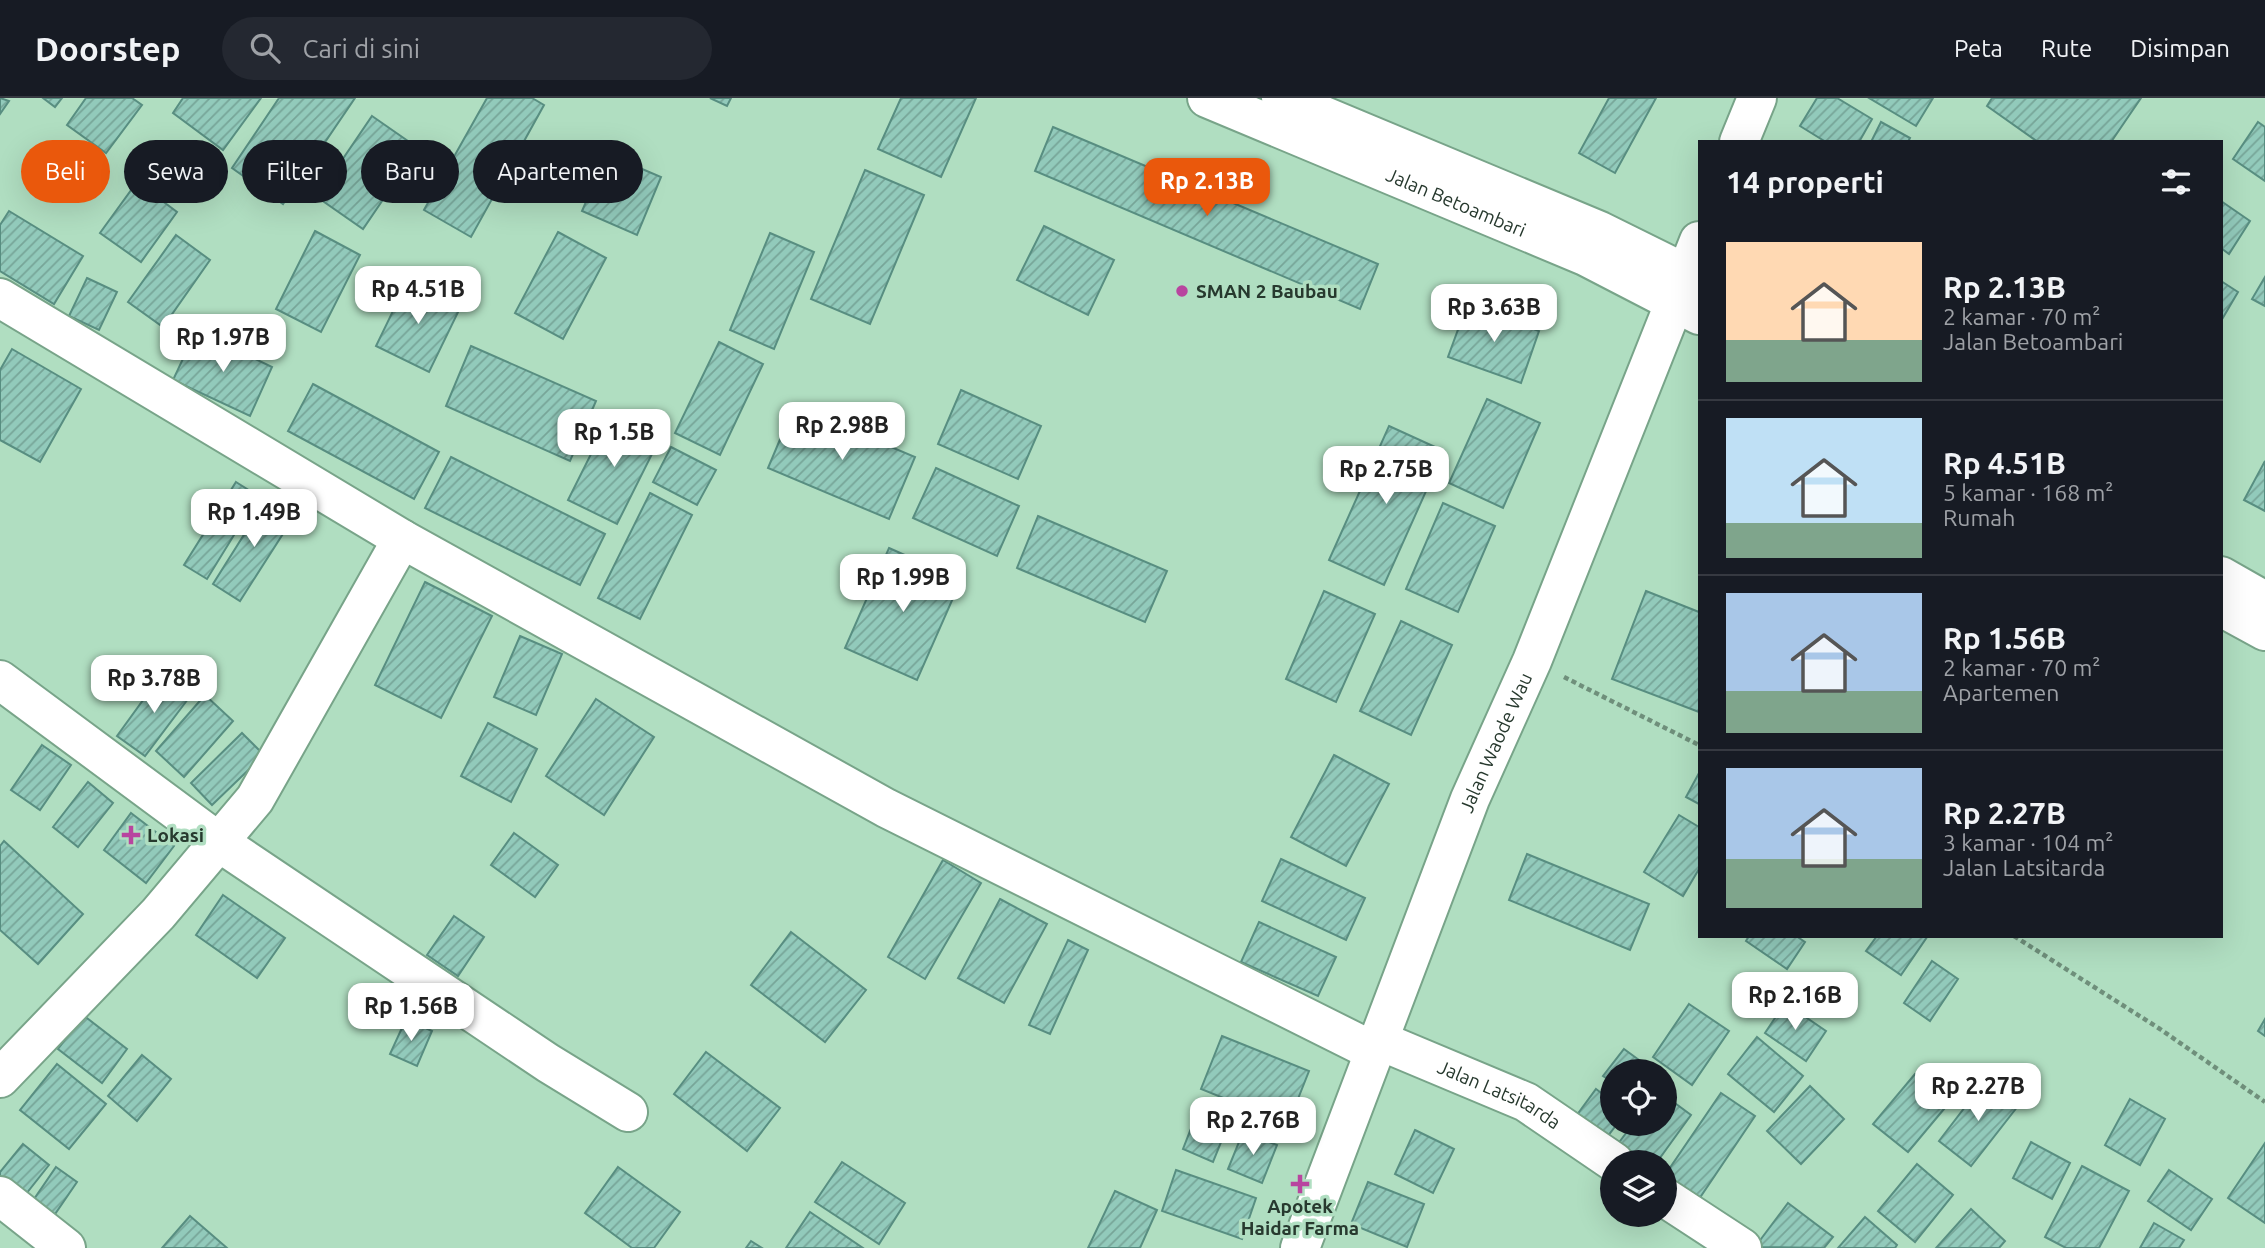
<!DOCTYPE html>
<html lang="id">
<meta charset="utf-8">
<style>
:root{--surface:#171b24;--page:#242831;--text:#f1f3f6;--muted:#9ea1a6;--line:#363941;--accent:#ea580c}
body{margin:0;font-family:Ubuntu,sans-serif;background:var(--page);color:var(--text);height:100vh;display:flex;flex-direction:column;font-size:26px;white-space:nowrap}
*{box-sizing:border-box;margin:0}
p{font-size:23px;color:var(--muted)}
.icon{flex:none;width:38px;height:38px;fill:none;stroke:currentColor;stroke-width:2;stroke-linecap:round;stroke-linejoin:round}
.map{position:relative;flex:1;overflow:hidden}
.details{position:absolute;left:1698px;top:42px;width:525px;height:798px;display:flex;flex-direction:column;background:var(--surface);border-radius:0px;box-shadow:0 7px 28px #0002}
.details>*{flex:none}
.top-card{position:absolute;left:21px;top:42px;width:665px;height:63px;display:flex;gap:14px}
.controls{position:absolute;left:1600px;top:961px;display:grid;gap:14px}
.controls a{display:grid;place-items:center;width:77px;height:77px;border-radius:50%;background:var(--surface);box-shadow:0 7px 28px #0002;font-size:35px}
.price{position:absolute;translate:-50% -60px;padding:0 16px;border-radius:14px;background:#fff;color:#222;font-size:23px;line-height:46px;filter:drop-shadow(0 2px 4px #0008)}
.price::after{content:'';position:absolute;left:50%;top:42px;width:21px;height:16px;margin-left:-10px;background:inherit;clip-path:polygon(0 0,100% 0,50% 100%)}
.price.current{background:var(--accent);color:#fff}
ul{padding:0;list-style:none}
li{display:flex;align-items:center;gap:21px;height:175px;padding:0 28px}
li+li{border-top:2px solid var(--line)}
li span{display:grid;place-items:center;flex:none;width:196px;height:140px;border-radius:0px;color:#555}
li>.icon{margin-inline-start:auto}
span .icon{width:84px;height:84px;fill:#fffc;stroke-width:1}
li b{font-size:30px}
h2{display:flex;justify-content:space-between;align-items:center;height:84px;padding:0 28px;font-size:30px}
.chip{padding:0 24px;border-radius:32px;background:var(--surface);box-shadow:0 7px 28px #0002;font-size:24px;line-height:63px}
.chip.current{background:var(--accent);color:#fff}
header{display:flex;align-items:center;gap:42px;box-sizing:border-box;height:98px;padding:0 35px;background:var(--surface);border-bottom:2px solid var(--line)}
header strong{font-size:33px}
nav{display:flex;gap:38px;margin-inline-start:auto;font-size:24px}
.search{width:490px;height:63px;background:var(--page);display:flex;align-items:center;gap:18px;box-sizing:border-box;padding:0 24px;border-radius:38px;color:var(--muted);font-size:26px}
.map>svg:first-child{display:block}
.building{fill:url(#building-hatch);stroke:#588e81;stroke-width:2}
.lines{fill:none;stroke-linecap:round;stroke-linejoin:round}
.minor-casing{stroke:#78a489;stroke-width:42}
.tertiary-casing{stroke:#78a489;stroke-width:42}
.primary-casing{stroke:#78a489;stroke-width:42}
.path{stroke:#6f8f7b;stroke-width:4.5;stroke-dasharray:5 3.5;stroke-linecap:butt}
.minor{stroke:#fff;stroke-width:38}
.tertiary{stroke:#fff;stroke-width:38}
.primary{stroke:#fff;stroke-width:38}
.poi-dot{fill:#b8459f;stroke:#b0dec1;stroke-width:2.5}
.labels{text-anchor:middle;stroke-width:7;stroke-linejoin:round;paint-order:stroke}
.street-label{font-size:19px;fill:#27392e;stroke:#b0dec1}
.poi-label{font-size:19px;font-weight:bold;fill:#27392e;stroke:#b0dec1;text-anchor:start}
</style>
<header>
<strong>Doorstep</strong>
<div class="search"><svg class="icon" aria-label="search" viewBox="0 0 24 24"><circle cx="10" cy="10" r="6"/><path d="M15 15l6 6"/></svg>Cari di sini</div>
<nav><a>Peta</a><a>Rute</a><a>Disimpan</a></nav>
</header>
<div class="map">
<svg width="2265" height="1150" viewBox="0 0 2265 1150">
<defs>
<pattern id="building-hatch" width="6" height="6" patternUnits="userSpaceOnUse" patternTransform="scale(1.75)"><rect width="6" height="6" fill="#92cabb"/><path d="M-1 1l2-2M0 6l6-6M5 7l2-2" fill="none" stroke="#77a598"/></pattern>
</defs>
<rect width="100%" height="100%" fill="#b0dec1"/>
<g class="building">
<path d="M0 0 9 3 0 16Z"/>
<path d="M43 0H62L55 9Z"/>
<path d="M86 0H132L142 7 106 55 67 27Z"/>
<path d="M183 0H261L223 52 173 15Z"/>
<path d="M279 0H355L283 106 232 70Z"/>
<path d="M487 0H532L544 7 471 139 424 112Z"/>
<path d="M710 0H731L727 8Z"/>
<path d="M901 0H976L941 79 878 51Z"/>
<path d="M1609 0H1656L1615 75 1579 55Z"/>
<path d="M1817 0H1837L1872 21 1859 44H1826L1800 28Z"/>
<path d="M1869 0H1933L1916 28Z"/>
<path d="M1992 0H2141L2111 44H2038L1987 8Z"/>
<path d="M372 18 418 50 363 131 317 99Z"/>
<path d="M1881 24 1910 40 1908 44H1871Z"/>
<path d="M2258 24 2265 29V83L2233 61Z"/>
<path d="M1053 29 1378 166 1360 211 1035 73Z"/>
<path d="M607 56 661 79 637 137 582 113Z"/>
<path d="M865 72 924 97 870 226 811 201Z"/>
<path d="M137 84 177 114 141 164 100 135Z"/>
<path d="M2221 103 2250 123 2229 156 2221 150Z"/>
<path d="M9 113 83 158 54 206 0 173V127Z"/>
<path d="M1044 128 1114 162 1088 217 1017 182Z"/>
<path d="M315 133 360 157 321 234 276 211Z"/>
<path d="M558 134 606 160 563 241 515 215Z"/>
<path d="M770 135 814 154 774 251 730 232Z"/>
<path d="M176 137 210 162 163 229 128 204Z"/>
<path d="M2265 179V208L2252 201Z"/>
<path d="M87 180 117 194 99 232 69 218Z"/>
<path d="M408 182 461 208 429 274 376 248Z"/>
<path d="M2221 183 2238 194 2221 223Z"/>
<path d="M1467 207 1539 233 1521 285 1448 259Z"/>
<path d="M196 233 272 269 250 318 173 282Z"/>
<path d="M719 244 763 266 720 357 675 335Z"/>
<path d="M471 248 596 303 570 363 446 308Z"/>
<path d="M12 251 81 291 40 364 0 342V272Z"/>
<path d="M313 286 439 354 414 401 288 333Z"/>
<path d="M961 292 1041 328 1018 381 938 346Z"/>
<path d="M1487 301 1540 325 1503 410 1449 385Z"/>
<path d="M794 308 915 359 889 421 768 370Z"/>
<path d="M611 316 660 340 617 426 568 402Z"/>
<path d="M1389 328 1444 353 1384 487 1329 462Z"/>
<path d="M671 349 716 372 697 407 653 384Z"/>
<path d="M451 359 605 436 580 487 425 410Z"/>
<path d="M2265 363V413L2244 402Z"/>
<path d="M936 370 1019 408 997 458 913 420Z"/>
<path d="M236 384 258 398 207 481 184 467Z"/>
<path d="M650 395 692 417 640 521 598 500Z"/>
<path d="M267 400 295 417 240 503 213 486Z"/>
<path d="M1443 405 1495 428 1458 514 1406 491Z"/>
<path d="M1038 418 1167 473 1145 524 1017 470Z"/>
<path d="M889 450 961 482 917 582 845 550Z"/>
<path d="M425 484 492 518 441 620 375 587Z"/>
<path d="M1324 493 1375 516 1336 604 1286 581Z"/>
<path d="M1646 493 1699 514V614L1612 581Z"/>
<path d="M1401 523 1452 547 1411 637 1360 613Z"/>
<path d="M520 538 562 556 536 617 494 599Z"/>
<path d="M162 576 191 597 145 658 117 638Z"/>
<path d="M205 597 233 623 184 679 156 653Z"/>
<path d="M596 601 654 639 604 717 546 678Z"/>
<path d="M488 625 537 651 511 704 461 678Z"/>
<path d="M242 635 264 657 212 707 191 685Z"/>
<path d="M42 647 71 667 40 712 11 692Z"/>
<path d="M1334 657 1389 686 1346 768 1291 739Z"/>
<path d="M1699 675V706L1686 699Z"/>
<path d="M88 684 113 705 78 749 53 729Z"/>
<path d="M131 715 174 748 146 785 104 752Z"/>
<path d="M1679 717 1699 729V771L1683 798 1644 774Z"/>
<path d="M514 735 558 767 535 799 491 767Z"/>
<path d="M4 743 83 816 38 866 0 832V748Z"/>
<path d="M1527 756 1649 806 1630 852 1509 802Z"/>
<path d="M1281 761 1365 800 1346 842 1262 803Z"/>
<path d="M943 762 981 785 925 881 888 859Z"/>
<path d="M223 797 285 840 257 880 196 837Z"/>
<path d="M1000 801 1047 826 1004 905 958 880Z"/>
<path d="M454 818 484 839 458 878 427 857Z"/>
<path d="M1259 824 1336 859 1318 898 1241 864Z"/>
<path d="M791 834 866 892 825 944 751 887Z"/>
<path d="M1749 838H1796L1805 844 1787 871 1746 843Z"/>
<path d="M1877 838H1926L1927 839 1901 877 1866 853Z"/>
<path d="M1068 842 1088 852 1050 936 1029 927Z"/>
<path d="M1932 863 1958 881 1930 923 1904 905Z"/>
<path d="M1785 905 1826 933 1806 963 1765 935Z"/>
<path d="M1689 906 1729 933 1692 987 1653 959Z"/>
<path d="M83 917 127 951 102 985 58 951Z"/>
<path d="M406 921 432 933 417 968 390 956Z"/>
<path d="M2265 921V938L2258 933Z"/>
<path d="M1222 938 1309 973 1288 1026 1201 991Z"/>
<path d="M1757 939 1803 978 1774 1014 1728 976Z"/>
<path d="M1624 951 1654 973H1612V984L1603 978Z"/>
<path d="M706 954 780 1010 747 1053 674 996Z"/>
<path d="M142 957 171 981 137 1023 108 998Z"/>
<path d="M57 966 106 1006 69 1051 20 1012Z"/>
<path d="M1915 976 1949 1005 1908 1054 1873 1026Z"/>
<path d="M1985 983 2018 1008 1971 1068 1939 1043Z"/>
<path d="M1810 988 1844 1021 1801 1066 1767 1033Z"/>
<path d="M1596 991 1612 1003V1026H1617L1601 1047 1571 1025Z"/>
<path d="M1721 995 1755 1018 1699 1101 1665 1077Z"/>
<path d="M1664 997 1691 1017 1657 1064H1623L1611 1055 1633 1026H1664Z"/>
<path d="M2130 1001 2165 1021 2140 1067 2105 1047Z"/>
<path d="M1197 1015 1228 1027 1213 1064 1183 1051Z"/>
<path d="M1415 1032 1454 1051 1433 1095 1395 1076Z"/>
<path d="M1243 1034 1277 1047 1262 1085 1228 1071Z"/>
<path d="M2031 1044 2070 1065 2052 1101 2013 1080Z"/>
<path d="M2265 1045V1125L2228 1100Z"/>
<path d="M23 1046 49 1067 18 1106 0 1091V1074Z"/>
<path d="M842 1064 905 1105 879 1146 815 1104Z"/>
<path d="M1917 1066 1953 1097 1915 1144 1878 1113Z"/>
<path d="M2082 1068 2129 1093 2099 1150H2066L2045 1139Z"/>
<path d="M56 1069 77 1084 53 1119 32 1104Z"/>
<path d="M618 1069 680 1114 654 1150H632L585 1115Z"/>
<path d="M1176 1072 1256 1100 1242 1141 1162 1113Z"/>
<path d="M2169 1072 2212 1101 2191 1132 2148 1103Z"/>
<path d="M1368 1084 1424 1106 1407 1149 1351 1126Z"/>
<path d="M1115 1093 1157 1112 1140 1150H1088Z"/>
<path d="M1788 1105 1833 1139 1824 1150 1755 1149Z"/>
<path d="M1971 1111 2005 1143 1999 1150H1936Z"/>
<path d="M810 1114 863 1150H786Z"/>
<path d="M190 1118 227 1150H162Z"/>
<path d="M1865 1119 1897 1147 1895 1150H1838Z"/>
<path d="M2154 1125 2184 1142 2179 1150H2140Z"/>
<path d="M751 1143 762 1150H746Z"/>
</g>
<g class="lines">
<defs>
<g id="minor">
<path d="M0 200 402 441 886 710 1373 953"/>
<path d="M0 582 220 745 548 965 628 1014"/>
<path id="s1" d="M1378 942 1526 1004 1614 1064"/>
<path d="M0 980 158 816 255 701 402 441"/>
<path d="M0 1098 66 1150"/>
<path d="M1664 1099 1742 1150"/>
</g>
<g id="tertiary">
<path d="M1739 44 1757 0"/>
<path id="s2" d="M1300 1150 1470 701 1532 563 1699 143"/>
</g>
<g id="primary">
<path id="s3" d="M1207 0 1585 158 1699 217"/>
<path d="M1281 0 1600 133 1699 182"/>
<path d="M2221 478 2265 503"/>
<path d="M2221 509 2265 533"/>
</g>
</defs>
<use href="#minor" class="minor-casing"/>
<use href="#tertiary" class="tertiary-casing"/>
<use href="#primary" class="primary-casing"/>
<g class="path">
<path d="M1564 579 1699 647"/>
<path d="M2014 838 2160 931 2265 1004"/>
</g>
<use href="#minor" class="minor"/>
<use href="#tertiary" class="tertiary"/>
<use href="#primary" class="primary"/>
</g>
<g class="poi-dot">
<circle cx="1182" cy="193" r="7"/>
<path d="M127.5 726.5h7v7h7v7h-7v7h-7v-7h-7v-7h7z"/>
<path d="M1296.5 1075.5h7v7h7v7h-7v7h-7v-7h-7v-7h7z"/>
</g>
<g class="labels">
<g class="street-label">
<text dy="7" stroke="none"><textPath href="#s3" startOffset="270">Jalan Betoambari</textPath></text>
<text dy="7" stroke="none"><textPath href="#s2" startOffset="542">Jalan Waode Wau</textPath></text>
<text dy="7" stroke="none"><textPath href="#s1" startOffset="133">Jalan Latsitarda</textPath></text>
</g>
<g class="poi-label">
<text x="1196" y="200">SMAN 2 Baubau</text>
<text x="147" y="744">Lokasi</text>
<text x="1300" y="1115" text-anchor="middle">Apotek<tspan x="1300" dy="22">Haidar Farma</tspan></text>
</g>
</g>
</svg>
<div class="controls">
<a><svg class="icon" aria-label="locate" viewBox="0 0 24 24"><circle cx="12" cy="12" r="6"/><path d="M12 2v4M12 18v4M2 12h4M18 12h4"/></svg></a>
<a><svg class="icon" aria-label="layers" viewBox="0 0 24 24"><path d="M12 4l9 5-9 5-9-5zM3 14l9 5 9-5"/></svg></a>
</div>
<b class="price current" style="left:1207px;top:120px">Rp 2.13B</b>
<b class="price" style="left:418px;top:228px">Rp 4.51B</b>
<b class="price" style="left:1494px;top:246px">Rp 3.63B</b>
<b class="price" style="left:223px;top:276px">Rp 1.97B</b>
<b class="price" style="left:842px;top:364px">Rp 2.98B</b>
<b class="price" style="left:614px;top:371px">Rp 1.5B</b>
<b class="price" style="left:1386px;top:408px">Rp 2.75B</b>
<b class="price" style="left:254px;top:451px">Rp 1.49B</b>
<b class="price" style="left:903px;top:516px">Rp 1.99B</b>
<b class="price" style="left:154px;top:617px">Rp 3.78B</b>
<b class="price" style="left:1795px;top:934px">Rp 2.16B</b>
<b class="price" style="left:411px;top:945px">Rp 1.56B</b>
<b class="price" style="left:1978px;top:1025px">Rp 2.27B</b>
<b class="price" style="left:1253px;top:1059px">Rp 2.76B</b>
<div class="top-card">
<a class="chip current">Beli</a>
<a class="chip">Sewa</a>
<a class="chip">Filter</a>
<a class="chip">Baru</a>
<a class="chip">Apartemen</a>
</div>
<section class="details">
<h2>14 properti<svg class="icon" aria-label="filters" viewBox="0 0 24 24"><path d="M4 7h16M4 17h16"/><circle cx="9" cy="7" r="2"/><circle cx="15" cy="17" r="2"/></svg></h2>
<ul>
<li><span style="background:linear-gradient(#ffd9b3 70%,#7fa58c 0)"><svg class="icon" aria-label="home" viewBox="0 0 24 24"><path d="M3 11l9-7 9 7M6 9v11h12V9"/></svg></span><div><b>Rp 2.13B</b><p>2 kamar · 70 m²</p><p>Jalan Betoambari</p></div></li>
<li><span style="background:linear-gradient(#bfe0f5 75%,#7fa58c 0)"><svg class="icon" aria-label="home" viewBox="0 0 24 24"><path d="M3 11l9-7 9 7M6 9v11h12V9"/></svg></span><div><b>Rp 4.51B</b><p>5 kamar · 168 m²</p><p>Rumah</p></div></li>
<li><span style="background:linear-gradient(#a9c7e8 70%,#7fa58c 0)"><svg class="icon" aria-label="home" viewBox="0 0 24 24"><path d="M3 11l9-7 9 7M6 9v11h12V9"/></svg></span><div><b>Rp 1.56B</b><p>2 kamar · 70 m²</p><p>Apartemen</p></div></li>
<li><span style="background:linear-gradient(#a9c7e8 65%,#7fa58c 0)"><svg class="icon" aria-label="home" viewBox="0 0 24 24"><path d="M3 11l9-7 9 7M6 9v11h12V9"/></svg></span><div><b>Rp 2.27B</b><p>3 kamar · 104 m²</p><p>Jalan Latsitarda</p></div></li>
</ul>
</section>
</div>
